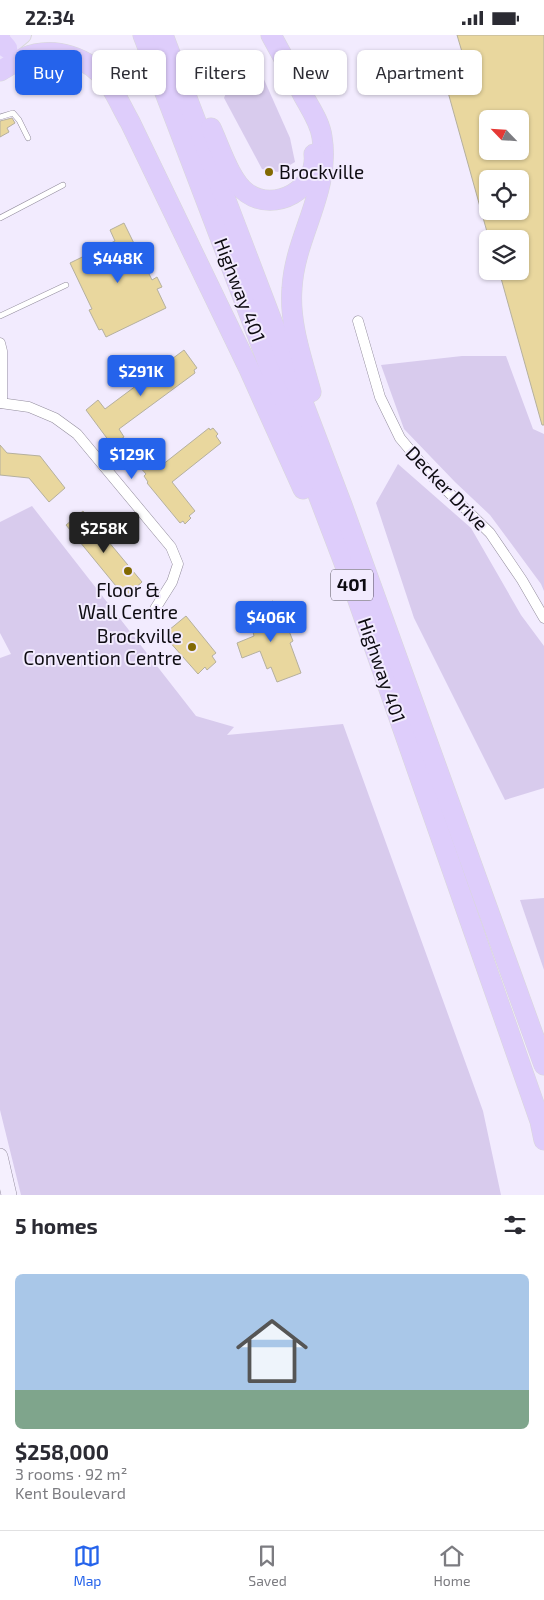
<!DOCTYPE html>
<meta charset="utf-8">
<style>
:root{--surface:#fff;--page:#f7f7f7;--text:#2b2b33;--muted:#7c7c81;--line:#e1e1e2;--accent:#2563eb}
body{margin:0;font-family:"Exo 2",sans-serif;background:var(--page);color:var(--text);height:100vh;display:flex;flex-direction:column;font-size:19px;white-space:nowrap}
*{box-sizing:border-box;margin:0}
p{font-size:16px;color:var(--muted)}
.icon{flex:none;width:28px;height:28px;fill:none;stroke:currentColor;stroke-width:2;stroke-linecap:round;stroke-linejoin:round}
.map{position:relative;height:1160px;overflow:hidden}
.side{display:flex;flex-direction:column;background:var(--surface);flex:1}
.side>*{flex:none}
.guide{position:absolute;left:15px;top:15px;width:515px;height:45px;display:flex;gap:10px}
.needle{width:32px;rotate:295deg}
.fabs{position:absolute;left:479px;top:75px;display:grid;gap:10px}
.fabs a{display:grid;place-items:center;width:50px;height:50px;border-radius:8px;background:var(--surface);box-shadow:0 1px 4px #0004;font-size:25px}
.price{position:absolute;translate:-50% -42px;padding:0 11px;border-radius:5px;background:var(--accent);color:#fff;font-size:16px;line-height:32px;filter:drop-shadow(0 1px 2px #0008)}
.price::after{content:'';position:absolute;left:50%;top:30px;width:15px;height:11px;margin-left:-8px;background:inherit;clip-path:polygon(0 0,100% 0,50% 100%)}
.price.on{background:#222;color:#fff}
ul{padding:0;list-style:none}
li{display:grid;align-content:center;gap:10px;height:265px;padding:0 15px}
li+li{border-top:1px solid var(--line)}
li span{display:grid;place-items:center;height:155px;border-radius:8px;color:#555}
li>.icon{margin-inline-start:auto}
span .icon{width:90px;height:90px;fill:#fffc;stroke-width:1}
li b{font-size:21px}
h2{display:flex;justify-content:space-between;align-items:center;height:60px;padding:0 15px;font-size:21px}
.pill{padding:0 18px;border-radius:8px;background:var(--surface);box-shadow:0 1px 4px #0004;font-size:18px;line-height:45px}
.pill.on{background:var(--accent);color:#fff}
.status{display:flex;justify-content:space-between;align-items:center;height:35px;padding:0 25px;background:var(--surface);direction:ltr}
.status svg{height:14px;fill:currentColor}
.menu{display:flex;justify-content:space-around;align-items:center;height:70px;border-top:1px solid var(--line);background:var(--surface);font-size:14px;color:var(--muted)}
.menu a{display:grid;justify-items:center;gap:2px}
.menu .on{color:var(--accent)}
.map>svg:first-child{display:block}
.green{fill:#d8cbed}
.building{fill:#e9d79e;stroke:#b5b09e;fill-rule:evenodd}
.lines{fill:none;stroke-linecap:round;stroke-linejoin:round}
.lane-casing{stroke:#938d9d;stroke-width:6}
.street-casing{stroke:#938d9d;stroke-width:11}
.secondary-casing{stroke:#938d9d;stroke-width:16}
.primary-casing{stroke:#d8d8d9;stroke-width:18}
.highway-casing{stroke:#d8d8d9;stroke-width:21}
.lane{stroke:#fff;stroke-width:5}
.street{stroke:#fff;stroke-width:10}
.secondary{stroke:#f5f0fe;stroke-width:15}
.primary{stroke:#ebe1fd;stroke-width:16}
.highway{stroke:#decdfb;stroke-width:20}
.poi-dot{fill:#826902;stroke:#f2ebfe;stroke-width:2}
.labels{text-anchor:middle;stroke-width:4;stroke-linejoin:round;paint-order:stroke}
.shield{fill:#f2ebfe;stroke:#524f59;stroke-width:1}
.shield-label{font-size:18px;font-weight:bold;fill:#0e0c12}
.poi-label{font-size:19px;fill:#0e0c12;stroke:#f2ebfe;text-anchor:start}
.street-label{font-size:19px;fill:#0e0c12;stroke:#f2ebfe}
</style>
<div class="status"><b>22:34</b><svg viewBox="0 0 49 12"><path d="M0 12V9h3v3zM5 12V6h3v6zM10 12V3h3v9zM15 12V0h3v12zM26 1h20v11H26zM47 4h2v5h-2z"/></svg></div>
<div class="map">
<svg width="544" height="1160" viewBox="0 0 544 1160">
<rect width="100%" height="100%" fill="#f2ebfe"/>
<g class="green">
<path d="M245 30 258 31 290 103 295 127 278 137 262 134 224 63 232 44Z"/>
<path d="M462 321H506L533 394 544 399V556L541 549 490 480 455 447 404 394 381 330Z"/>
<path d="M398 429 471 493 521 580 544 611V753L505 765 414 583 376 468Z"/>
<path d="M32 471 196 681 234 692 227 700 343 689 483 1076 501 1160H21L0 1075V623L11 619 0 598V487Z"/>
<path d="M544 863V935L520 865Z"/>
</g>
<g class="building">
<path d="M457 0H544V390H542L499 236H520V204H489L446 50 470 44ZM488 84H520V116H488ZM488 144H520V176H488Z"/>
<path d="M12 83 15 88 7 93 9 97 0 102V86Z"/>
<path d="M124 188 152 245 157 242 162 252 157 254 166 273 106 302 102 294 99 295 89 275 92 274 70 228 115 206 110 195Z"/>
<path d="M184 315 197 333 194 335 195 338 119 394 124 402 112 410 86 375 98 365 105 374Z"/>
<path d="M209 393 210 395 213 393 218 399 216 401 221 408 172 447 195 476 189 481 191 483 185 489 183 486 180 488 147 448 148 447 144 441 146 439 139 431 145 426 151 434 155 431 157 434Z"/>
<path d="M0 410 7 418 40 421 65 453 49 467 29 443 0 440Z"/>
<path d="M83 476 142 547 125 562 66 490Z"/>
<path d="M273 566 283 593 287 591 293 606 290 608 301 638 277 647 271 632 267 634 260 616 242 623 237 608 254 601 253 597 255 596 252 586 254 585 250 575Z"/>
<path d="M186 581 216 618 212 621 216 627 207 635 205 632 198 639 168 605 173 601 169 595Z"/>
</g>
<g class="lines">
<defs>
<g id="lane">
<path d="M0 82 13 78 19 85 28 103"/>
<path d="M0 183 63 150"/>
<path d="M0 281 66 250"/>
</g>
<g id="street">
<path d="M358 286 380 362 400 403 431 440 490 498 522 545 544 583"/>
<path d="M0 308 2 316V368"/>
<path d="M0 368 29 372 55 383 77 399 171 512 178 529 172 547 155 574"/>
</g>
<path id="secondary" d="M0 1121 9 1160"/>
<path id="primary" d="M0 19 23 0"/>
<g id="highway">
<path d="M143 0 354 554 540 1086 544 1105"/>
<path d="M163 0 342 470 544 1030"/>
<path d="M271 0C282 20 293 40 303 60 310 73 320 87 322 102 331 157 295 200 292 253 289 288 302 324 311 357"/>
<path d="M0 5 7 13"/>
<path d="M0 36C8 32 15 26 23 23 54 10 90 22 109 49 117 61 123 75 130 87L249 334 303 454"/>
<path d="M211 93C220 112 230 146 247 158 275 178 318 154 314 119"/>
</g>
</defs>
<use href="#lane" class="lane-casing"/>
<use href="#street" class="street-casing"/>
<use href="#secondary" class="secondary-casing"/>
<use href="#primary" class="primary-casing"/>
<use href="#highway" class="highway-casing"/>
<use href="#lane" class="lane"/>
<use href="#street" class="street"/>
<use href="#secondary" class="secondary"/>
<use href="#primary" class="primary"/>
<use href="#highway" class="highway"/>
</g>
<g class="poi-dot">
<circle cx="269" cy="137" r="5"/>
<circle cx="128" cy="536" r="5"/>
<circle cx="192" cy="612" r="5"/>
</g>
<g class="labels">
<rect class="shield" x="331" y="534.5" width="42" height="31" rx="4"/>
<g class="shield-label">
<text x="352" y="556">401</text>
</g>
<g class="poi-label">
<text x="279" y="144">Brockville</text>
<text x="128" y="562" text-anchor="middle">Floor &amp;<tspan x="128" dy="22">Wall Centre</tspan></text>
<text x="182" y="608" text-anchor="end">Brockville<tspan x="182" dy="22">Convention Centre</tspan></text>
</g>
<g class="street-label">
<text transform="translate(240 255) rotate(69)" y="7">Highway 401</text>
<text transform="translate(447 453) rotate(46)" y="7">Decker Drive</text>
<text transform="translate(382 635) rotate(71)" y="7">Highway 401</text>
</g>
</g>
</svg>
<div class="fabs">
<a><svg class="needle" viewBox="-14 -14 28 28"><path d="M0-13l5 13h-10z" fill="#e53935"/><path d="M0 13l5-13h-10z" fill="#7c7c81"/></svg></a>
<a><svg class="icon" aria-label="locate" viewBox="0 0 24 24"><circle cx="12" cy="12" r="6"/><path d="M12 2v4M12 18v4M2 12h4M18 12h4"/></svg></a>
<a><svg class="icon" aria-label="layers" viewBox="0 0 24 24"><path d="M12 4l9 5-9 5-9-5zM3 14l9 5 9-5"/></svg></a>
</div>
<b class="price" style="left:118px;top:249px">$448K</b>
<b class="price" style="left:141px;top:362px">$291K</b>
<b class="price" style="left:132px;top:445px">$129K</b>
<b class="price on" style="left:104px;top:519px">$258K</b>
<b class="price" style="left:271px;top:608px">$406K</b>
<div class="guide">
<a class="pill on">Buy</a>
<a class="pill">Rent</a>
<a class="pill">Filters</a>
<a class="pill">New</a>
<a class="pill">Apartment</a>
</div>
</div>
<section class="side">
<h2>5 homes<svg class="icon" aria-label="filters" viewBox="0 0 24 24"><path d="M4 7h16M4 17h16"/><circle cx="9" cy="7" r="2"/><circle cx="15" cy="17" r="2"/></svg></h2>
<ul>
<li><span style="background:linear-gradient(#a9c7e8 75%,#7fa58c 0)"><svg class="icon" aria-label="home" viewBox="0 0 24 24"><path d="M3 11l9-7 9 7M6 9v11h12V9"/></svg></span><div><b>$258,000</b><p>3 rooms · 92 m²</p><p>Kent Boulevard</p></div></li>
</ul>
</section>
<nav class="menu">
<a class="on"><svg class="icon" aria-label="map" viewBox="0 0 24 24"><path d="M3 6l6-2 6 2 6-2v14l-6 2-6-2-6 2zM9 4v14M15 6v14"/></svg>Map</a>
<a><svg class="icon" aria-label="saved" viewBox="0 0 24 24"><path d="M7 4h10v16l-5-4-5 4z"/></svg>Saved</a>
<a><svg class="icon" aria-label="home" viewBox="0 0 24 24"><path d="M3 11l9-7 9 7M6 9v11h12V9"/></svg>Home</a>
</nav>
